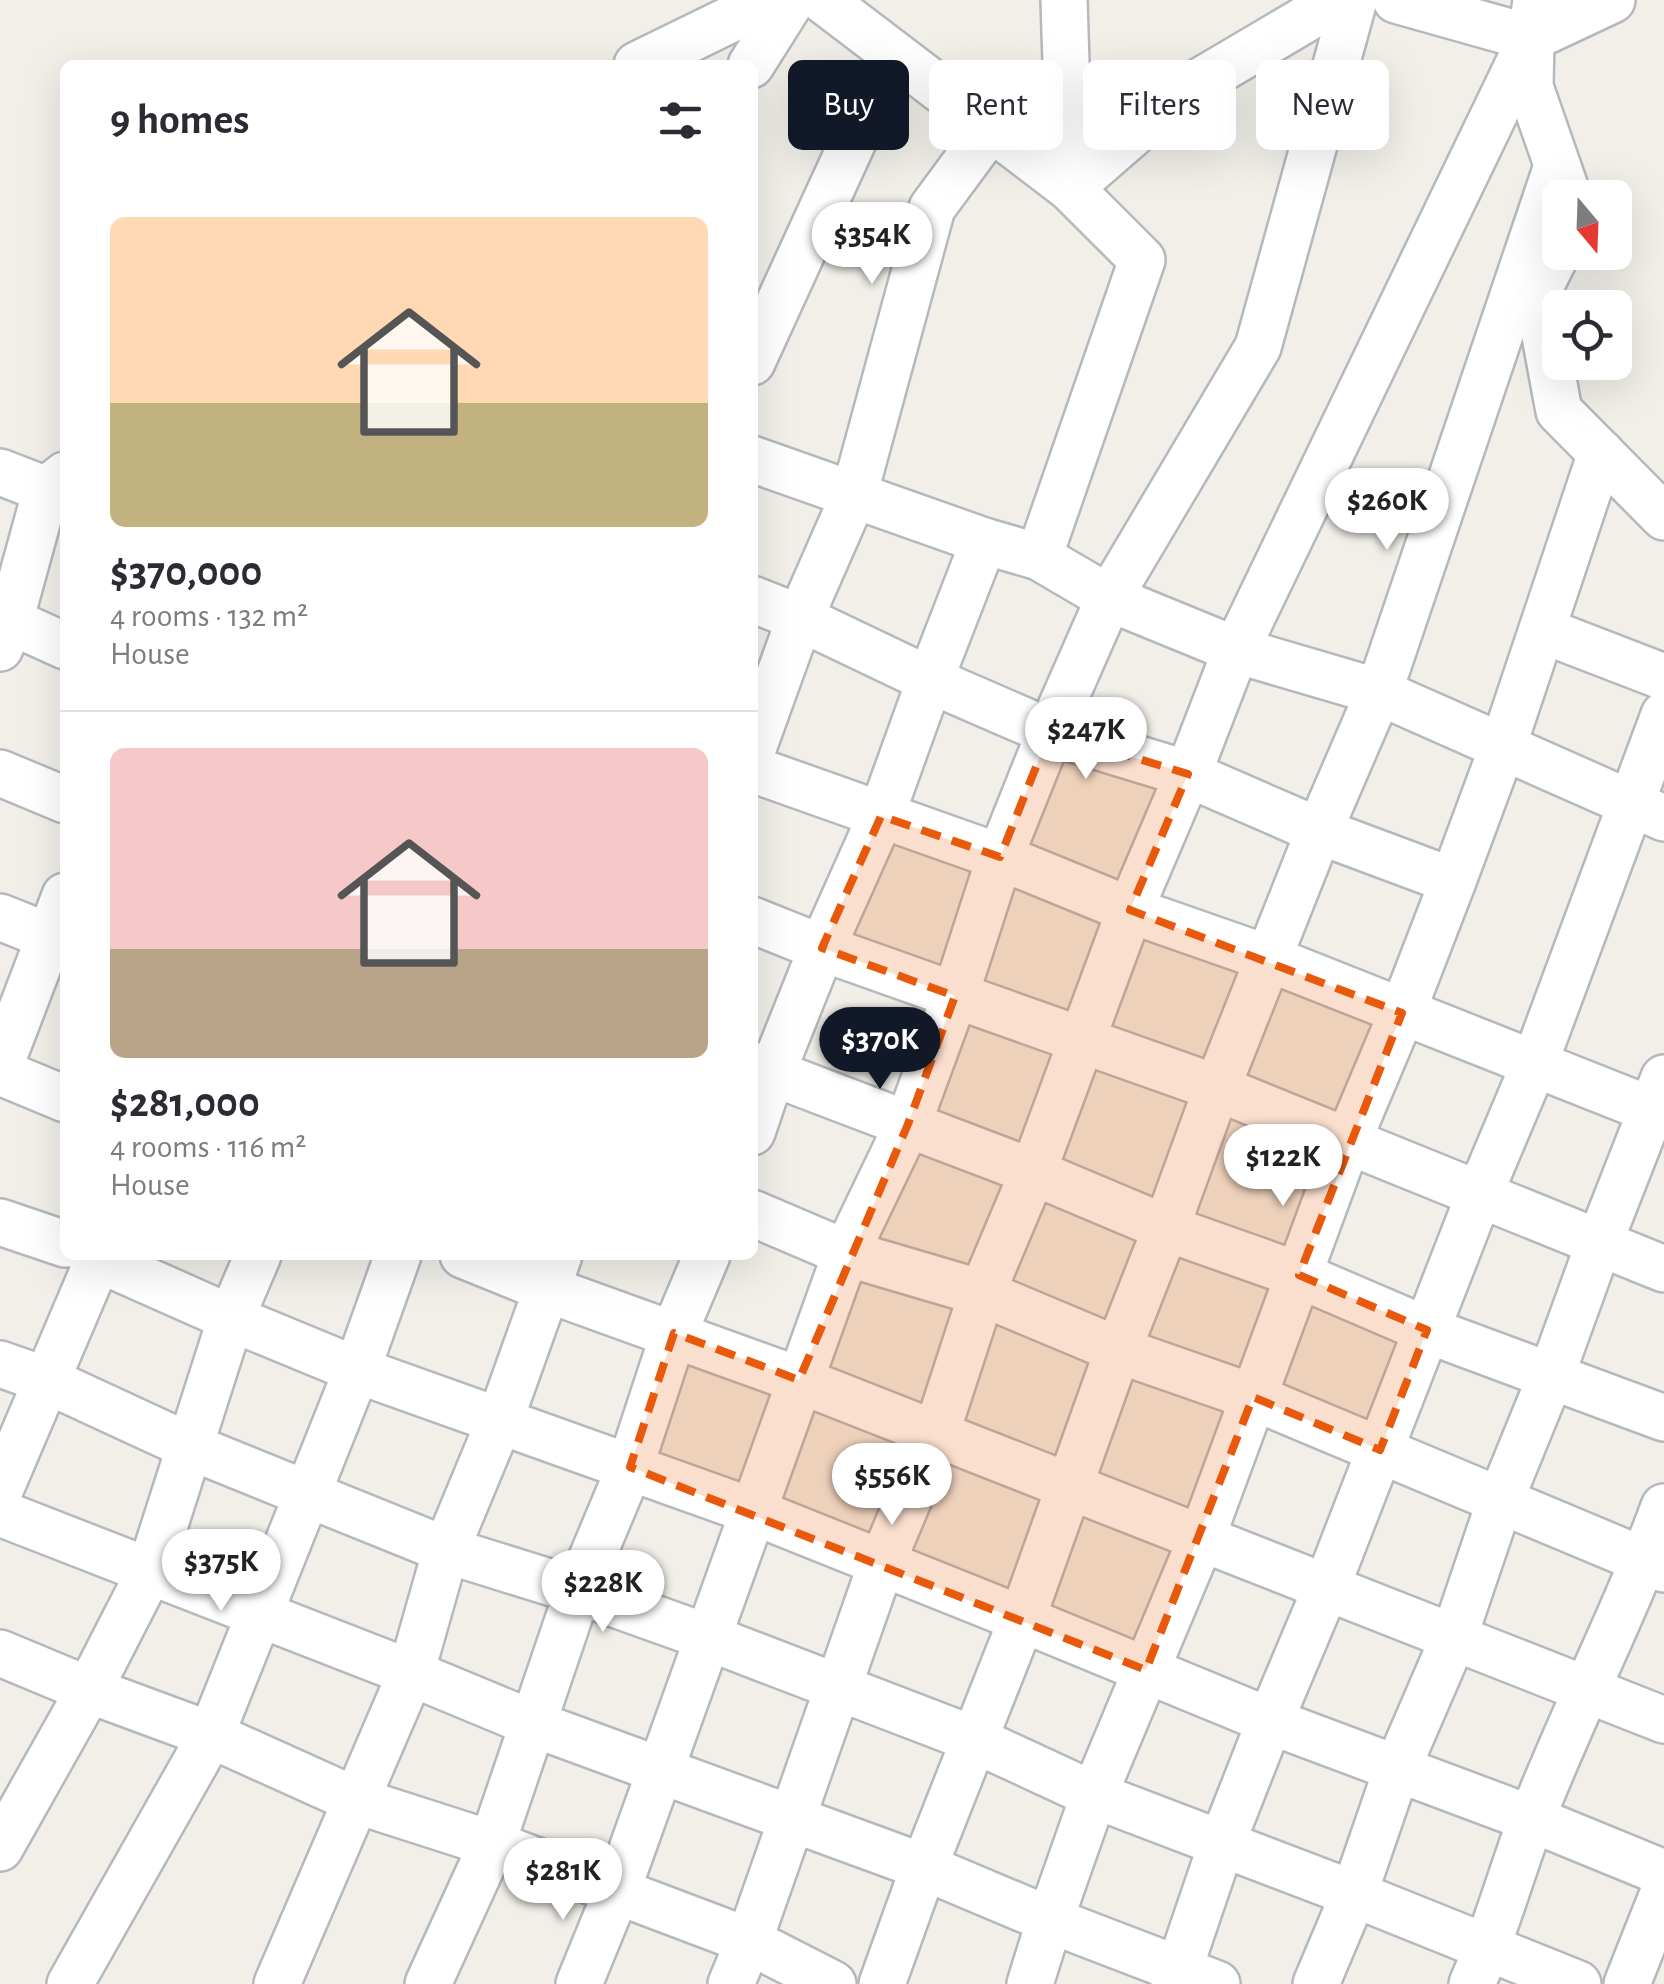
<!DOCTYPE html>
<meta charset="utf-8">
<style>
:root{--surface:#fff;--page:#f7f7f7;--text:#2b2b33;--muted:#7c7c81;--line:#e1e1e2;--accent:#111827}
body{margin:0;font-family:"Alegreya Sans",sans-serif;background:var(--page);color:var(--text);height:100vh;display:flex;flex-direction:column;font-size:38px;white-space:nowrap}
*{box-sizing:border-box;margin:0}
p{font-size:32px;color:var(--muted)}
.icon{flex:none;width:55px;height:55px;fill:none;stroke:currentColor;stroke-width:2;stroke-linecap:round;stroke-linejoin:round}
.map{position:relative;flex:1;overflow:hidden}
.details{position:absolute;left:60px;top:60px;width:698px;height:1200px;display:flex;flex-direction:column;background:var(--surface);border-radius:15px;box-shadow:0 10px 40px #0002}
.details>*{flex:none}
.banner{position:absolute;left:788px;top:60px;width:725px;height:90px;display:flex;gap:20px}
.needle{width:65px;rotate:161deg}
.controls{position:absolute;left:1542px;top:180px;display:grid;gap:20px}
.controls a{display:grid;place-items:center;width:90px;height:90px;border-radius:15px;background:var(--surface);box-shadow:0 10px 40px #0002;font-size:50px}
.price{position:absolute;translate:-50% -85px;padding:0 22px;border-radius:35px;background:#fff;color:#222;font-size:32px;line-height:65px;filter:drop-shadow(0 2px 5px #0008)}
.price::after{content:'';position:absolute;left:50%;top:60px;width:30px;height:22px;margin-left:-15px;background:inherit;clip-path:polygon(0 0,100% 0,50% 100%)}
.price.on{background:var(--accent);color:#fff}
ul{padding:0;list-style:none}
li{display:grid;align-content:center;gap:20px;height:530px;padding:0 50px}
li+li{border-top:2px solid var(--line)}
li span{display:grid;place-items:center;height:310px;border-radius:15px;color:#555}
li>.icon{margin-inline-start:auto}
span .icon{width:180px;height:180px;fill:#fffc;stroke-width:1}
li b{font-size:42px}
h2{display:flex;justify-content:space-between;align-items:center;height:120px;padding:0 50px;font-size:42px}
.tag{padding:0 35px;border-radius:15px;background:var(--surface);box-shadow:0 10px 40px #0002;font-size:35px;line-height:90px}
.tag.on{background:var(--accent);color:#fff}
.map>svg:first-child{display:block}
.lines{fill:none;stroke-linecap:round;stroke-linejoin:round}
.street-casing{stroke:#b5b8bc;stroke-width:50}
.street{stroke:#fff;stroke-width:45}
.marked{fill:#e8590c;fill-opacity:0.2;stroke:#e8590c;stroke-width:8;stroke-dasharray:20 12;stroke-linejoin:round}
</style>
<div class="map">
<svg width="1664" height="1984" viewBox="0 0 1664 1984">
<rect width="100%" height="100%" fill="#f1efe8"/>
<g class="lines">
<defs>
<g id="street">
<path d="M823 0 1070 188 1142 260 1039 557"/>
<path d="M1064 0 1070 188"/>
<path d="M1396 0 1531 38"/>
<path d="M1536 0 1531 38 1530 87 1568 196"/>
<path d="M637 65 770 0"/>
<path d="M751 65 792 0"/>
<path d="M1070 188 1177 95 1338 0"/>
<path d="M1554 259 1537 293 1559 411 1664 517"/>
<path d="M752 362 893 54"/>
<path d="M752 459 984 541 1039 557 1109 598 1236 650 1379 692 1664 818"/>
<path d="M0 472 65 497"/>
<path d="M752 599 800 618 930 680 1050 732 1188 774 1319 831 1453 881"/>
<path d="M10 621 65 646"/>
<path d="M1542 630 1664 677"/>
<path d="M0 648 10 621 46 490 65 475"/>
<path d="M752 751 800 618 854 495 932 208 991 128"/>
<path d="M752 769 1000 857 1130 910 1270 959 1664 1115"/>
<path d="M0 773 65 800"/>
<path d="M0 917 65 943"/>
<path d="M752 920 822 948 1217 1088 1664 1269"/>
<path d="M752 1065 1033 1172 1166 1228 1299 1275 1427 1330 1664 1418"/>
<path d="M0 1066 65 896"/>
<path d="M0 1072 65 1099"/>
<path d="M752 1132 772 1073 822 948 881 816 930 680 984 541"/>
<path d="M752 1213 846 1253 982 1293 1118 1350 1253 1397 1664 1569"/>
<path d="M0 1222 65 1244"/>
<path d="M89 1255 231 1318 357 1370 752 1511 1022 1619 1270 1721 1532 1819 1664 1873"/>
<path d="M463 1255 547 1289 799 1380 1664 1720"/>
<path d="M0 1364 46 1380 191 1447 446 1550 578 1591 707 1637 973 1739 1094 1795 1354 1894 1578 1984"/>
<path d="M0 1490 100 1255"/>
<path d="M0 1513 411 1673 534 1724 924 1867 1050 1920 1217 1984"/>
<path d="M0 1653 89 1690 211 1735 355 1800 492 1844 749 1941 833 1984"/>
<path d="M0 1848 89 1690 150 1571 231 1318 258 1255"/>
<path d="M70 1984 211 1735 357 1370 398 1255"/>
<path d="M277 1984 411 1673 446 1550 500 1420 559 1255"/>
<path d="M428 1984 492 1844 578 1591 630 1467 674 1333 707 1255"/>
<path d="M579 1984 617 1891 846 1253 908 1124 955 996 1000 857 1050 732 1109 598 1258 347 1354 0"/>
<path d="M731 1984 749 1941 881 1565 936 1434 982 1293 1033 1172 1130 910 1188 774 1236 650 1531 38 1612 0"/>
<path d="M882 1984 924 1867 1022 1619 1118 1350 1166 1228 1217 1088 1319 831 1379 692 1557 166"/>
<path d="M1030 1984 1050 1920 1094 1795 1202 1537 1348 1141 1402 1013 1453 881 1503 746 1601 453"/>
<path d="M1174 1984 1222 1843 1270 1721 1327 1586 1480 1193 1534 1065 1664 715"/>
<path d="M1316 1984 1354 1894 1397 1769 1454 1637 1500 1501 1551 1376 1600 1241 1664 1078"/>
<path d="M1472 1984C1496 1930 1511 1873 1532 1818 1573 1713 1625 1613 1664 1507"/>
<path d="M1627 1984 1664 1891"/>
</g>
</defs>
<use href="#street" class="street-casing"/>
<use href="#street" class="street"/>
</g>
<path class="marked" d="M1050 732 1188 774 1130 910 1402 1013 1299 1275 1427 1330 1380 1450 1253 1397 1146 1670 630 1467 674 1333 799 1380 908 1124 955 996 822 948 881 816 1000 857Z"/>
</svg>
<div class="controls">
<a><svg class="needle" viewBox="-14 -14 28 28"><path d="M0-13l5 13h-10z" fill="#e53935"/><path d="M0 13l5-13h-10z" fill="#7c7c81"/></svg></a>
<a><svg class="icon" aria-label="locate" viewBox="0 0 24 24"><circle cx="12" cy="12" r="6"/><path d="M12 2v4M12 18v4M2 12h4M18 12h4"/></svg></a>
</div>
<b class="price" style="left:872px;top:287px">$354K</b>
<b class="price" style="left:1387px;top:553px">$260K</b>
<b class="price" style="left:1086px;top:782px">$247K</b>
<b class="price on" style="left:880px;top:1092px">$370K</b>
<b class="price" style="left:1283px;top:1209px">$122K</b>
<b class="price" style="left:892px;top:1528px">$556K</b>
<b class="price" style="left:221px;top:1614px">$375K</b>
<b class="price" style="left:603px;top:1635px">$228K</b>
<b class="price" style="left:563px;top:1923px">$281K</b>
<div class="banner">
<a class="tag on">Buy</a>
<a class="tag">Rent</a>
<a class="tag">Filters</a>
<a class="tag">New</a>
</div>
<section class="details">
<h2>9 homes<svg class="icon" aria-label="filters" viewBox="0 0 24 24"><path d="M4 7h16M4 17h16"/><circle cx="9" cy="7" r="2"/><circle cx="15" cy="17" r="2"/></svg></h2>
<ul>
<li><span style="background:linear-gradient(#ffd9b3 60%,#c2b280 0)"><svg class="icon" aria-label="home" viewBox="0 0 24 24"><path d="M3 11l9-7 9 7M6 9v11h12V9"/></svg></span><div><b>$370,000</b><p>4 rooms · 132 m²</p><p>House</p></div></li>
<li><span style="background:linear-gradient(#f6c9c9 65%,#b9a48a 0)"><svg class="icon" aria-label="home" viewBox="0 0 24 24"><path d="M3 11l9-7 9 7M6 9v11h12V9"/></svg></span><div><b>$281,000</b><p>4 rooms · 116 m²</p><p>House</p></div></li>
</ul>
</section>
</div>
